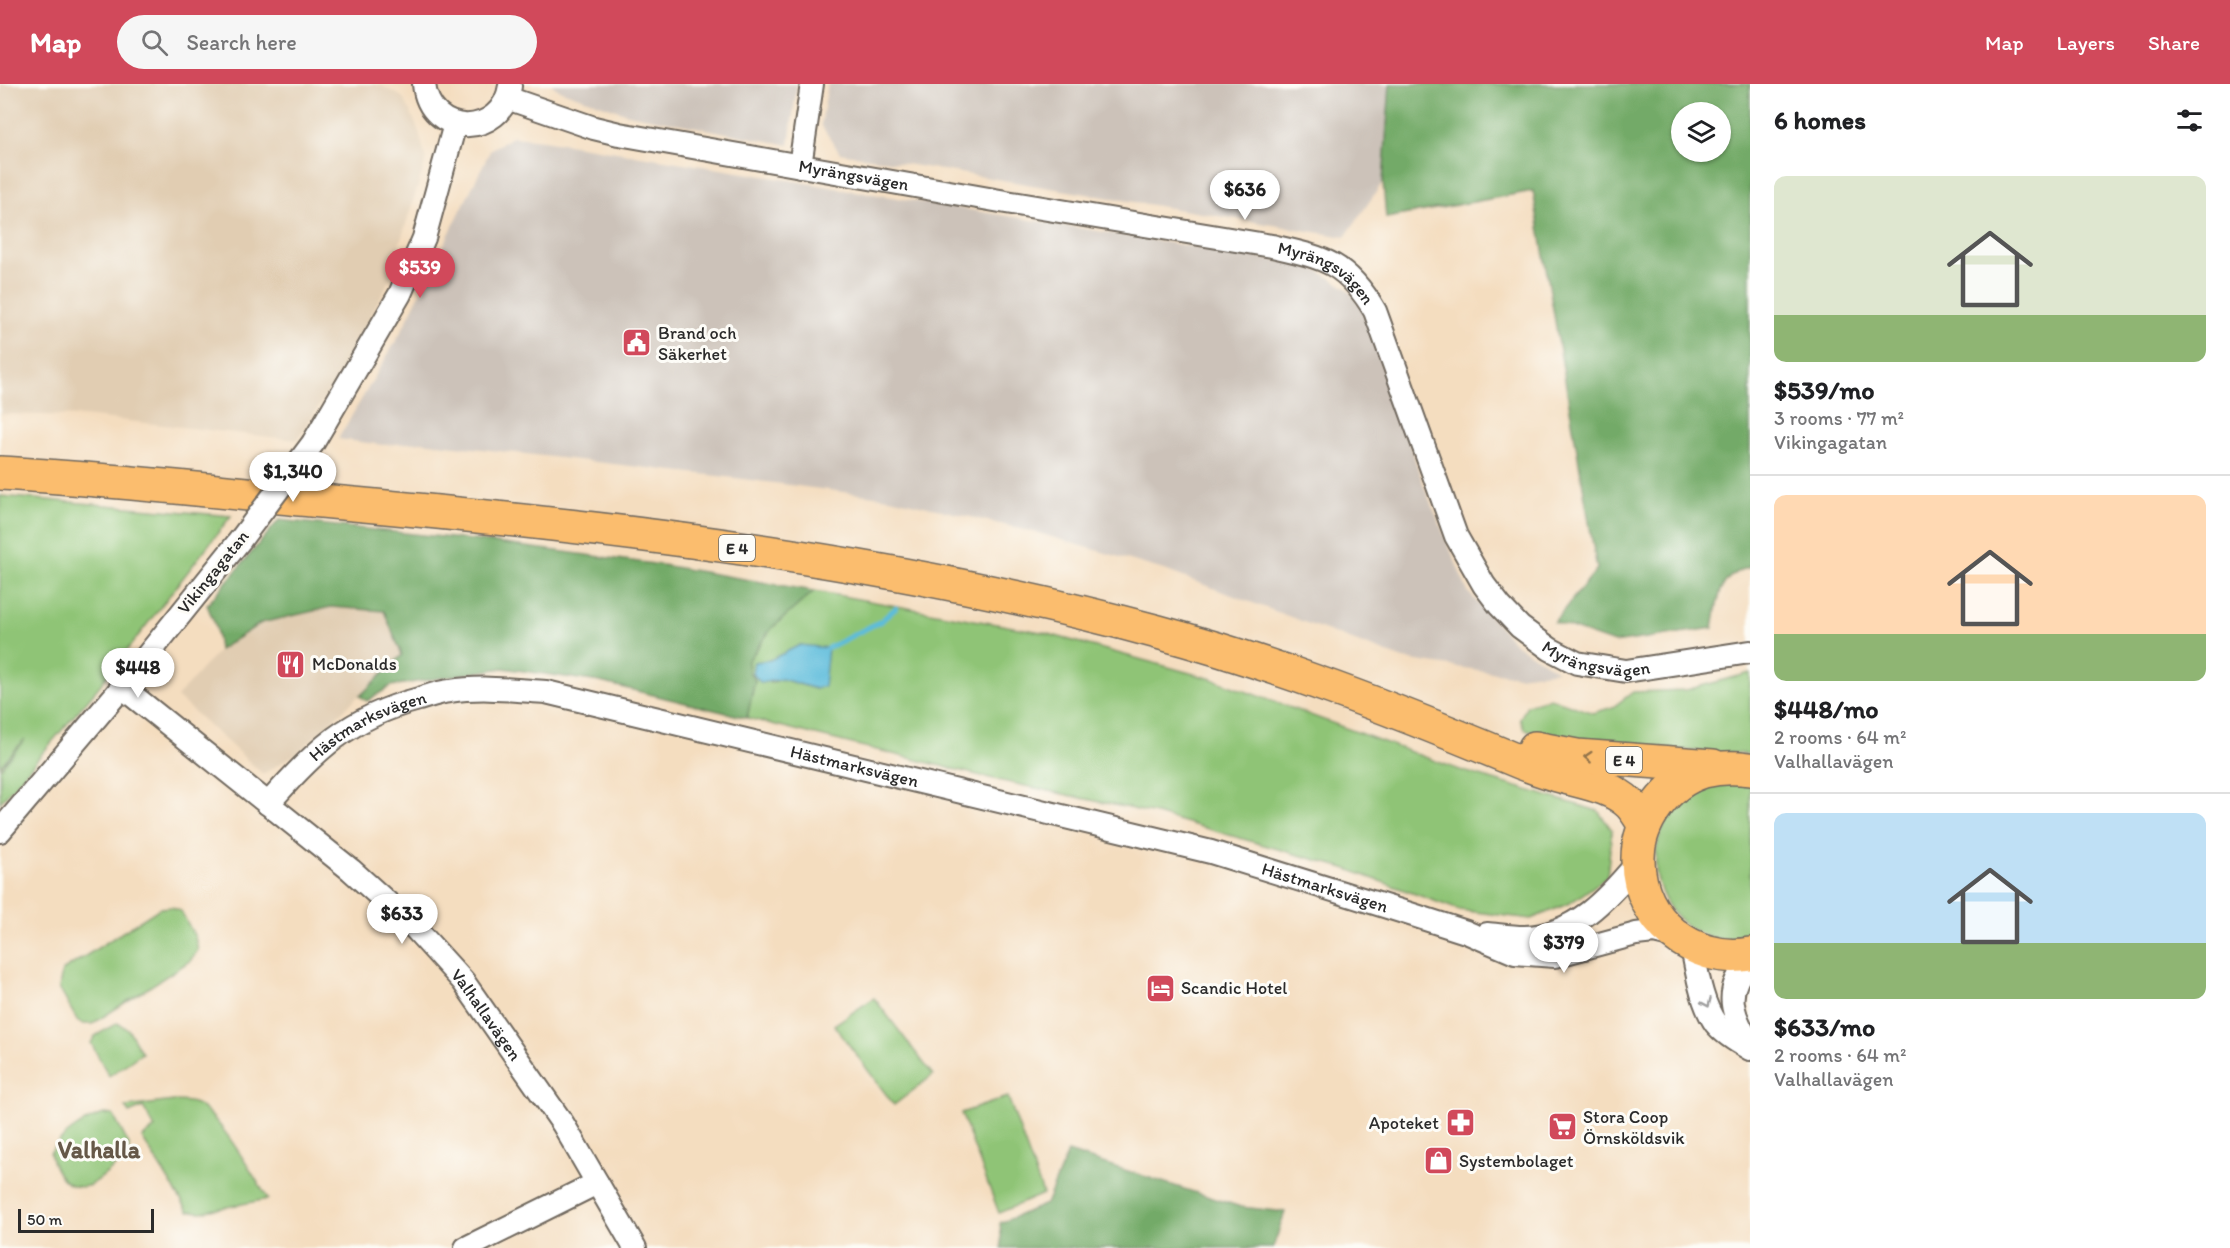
<!DOCTYPE html>
<meta charset="utf-8">
<style>
:root{--surface:#fff;--page:#f6f6f6;--text:#202124;--muted:#757577;--line:#e0e0e0;--accent:#d1495b}
body{margin:0;font-family:Itim,sans-serif;background:var(--page);color:var(--text);height:100vh;display:flex;flex-direction:column;font-size:22px;white-space:nowrap}
*{box-sizing:border-box;margin:0}
p{font-size:20px;color:var(--muted)}
.icon{flex:none;width:33px;height:33px;fill:none;stroke:currentColor;stroke-width:2;stroke-linecap:round;stroke-linejoin:round}
.map{position:relative;flex:1;overflow:hidden}
.details{display:flex;flex-direction:column;background:var(--surface);width:480px}
.details>*{flex:none}
.controls{position:absolute;left:1671px;top:18px;display:grid;gap:12px}
.controls a{display:grid;place-items:center;width:60px;height:60px;border-radius:50%;background:var(--surface);box-shadow:0 2px 4px #0004;font-size:30px}
.scale{position:absolute;left:18px;bottom:15px;width:136px;box-sizing:border-box;padding-left:6px;border:3px solid #2b2b2b;border-top:0;font-size:16px;line-height:21px;white-space:nowrap;color:#2b2b2b;-webkit-text-stroke:4px #fdfcf7;paint-order:stroke}
.price{position:absolute;translate:-50% -51px;padding:0 14px;border-radius:21px;background:#fff;color:#222;font-size:20px;line-height:39px;filter:drop-shadow(0 2px 3px #0008)}
.price::after{content:'';position:absolute;left:50%;top:36px;width:18px;height:14px;margin-left:-9px;background:inherit;clip-path:polygon(0 0,100% 0,50% 100%)}
.price.on{background:var(--accent);color:#fff}
ul{padding:0;list-style:none}
li{display:grid;align-content:center;gap:12px;height:318px;padding:0 24px}
li+li{border-top:2px solid var(--line)}
li span{display:grid;place-items:center;height:186px;border-radius:12px;color:#555}
li>.icon{margin-inline-start:auto}
span .icon{width:108px;height:108px;fill:#fffc;stroke-width:1}
li b{font-size:26px}
h2{display:flex;justify-content:space-between;align-items:center;height:72px;padding:0 24px;font-size:26px}
header{display:flex;align-items:center;gap:36px;box-sizing:border-box;height:84px;padding:0 30px;background:var(--accent);color:#fff}
header strong{font-size:28px}
nav{display:flex;gap:33px;margin-inline-start:auto;font-size:21px}
.search{width:420px;height:54px;background:var(--page);display:flex;align-items:center;gap:15px;box-sizing:border-box;padding:0 21px;border-radius:33px;color:var(--muted);font-size:22px}
main{display:flex;flex:1;min-height:0}
.map>svg:first-child{display:block}
.built{fill:#e1cdb2}
.industrial{fill:#ccc2b9}
.green{fill:#8fc476;stroke:#5d7850;stroke-width:1.5;fill-rule:evenodd}
.forest{fill:#73aa67;stroke:#4f6a49;stroke-width:1.5;fill-rule:evenodd}
.water{fill:#5cbcdb;stroke:#447483;stroke-width:1.5}
.lines{fill:none;stroke-linecap:round;stroke-linejoin:round}
.stream{stroke:#5cbcdb;stroke-width:5}
.minor-casing{stroke:#71695f;stroke-width:26}
.highway-casing{stroke:#71695f;stroke-width:36}
.minor{stroke:#fff;stroke-width:22}
.highway{stroke:#fbbd6e;stroke-width:33}
.minor-bridge-casing{stroke:#71695f;stroke-width:26;stroke-linecap:butt}
.minor-bridge{stroke:#fff;stroke-width:22}
.oneway{stroke:#93744c}
.oneway2{stroke:#a0a0a0}
.labels{text-anchor:middle;stroke-width:6;stroke-linejoin:round;paint-order:stroke}
.shield{fill:#fdfcf7;stroke:#6a6a68;stroke-width:1.5}
.shield-label{font-size:16px;font-weight:bold;fill:#2b2b2b}
.street-label{font-size:18px;fill:#2b2b2b;stroke:#fdfcf7}
.poi-label{font-size:18px;fill:#2b2b2b;stroke:#fdfcf7;text-anchor:start}
.district-label{font-size:24px;font-weight:bold;fill:#665848;stroke:#fdfcf7}
</style>
<header>
<strong>Map</strong>
<div class="search"><svg class="icon" aria-label="search" viewBox="0 0 24 24"><circle cx="10" cy="10" r="6"/><path d="M15 15l6 6"/></svg>Search here</div>
<nav><a>Map</a><a>Layers</a><a>Share</a></nav>
</header>
<main>
<div class="map">
<svg width="1750" height="1164" viewBox="0 0 1750 1164">
<rect width="100%" height="100%" fill="#fdfcf7"/>
<filter id="ink" filterUnits="userSpaceOnUse"><feTurbulence type="fractalNoise" baseFrequency=".0167" numOctaves="2"/><feDisplacementMap in="SourceGraphic" scale="12" xChannelSelector="R" yChannelSelector="G"/><feConvolveMatrix kernelMatrix="1 2 1 2 8 2 1 2 1" color-interpolation-filters="sRGB"/></filter>
<filter id="wash" filterUnits="userSpaceOnUse"><feTurbulence type="fractalNoise" baseFrequency=".008" numOctaves="4" result="noise"/><feDisplacementMap in="SourceGraphic" scale="24" xChannelSelector="R" yChannelSelector="G"/><feGaussianBlur stdDeviation="1.35" result="paint"/><feColorMatrix in="noise" values="0 0 0 0 0 0 0 0 0 0 0 0 0 0 0 0 0 1.4 0 .05"/><feComposite in="paint" operator="in"/></filter>
<g filter="url(#wash)">
<rect width="100%" height="100%" fill="#f4ddbf"/>
<g class="built">
<path d="M0 0H373L384 3 402 13 411 29 419 48 426 76 410 127 386 203 339 292 297 356 83 332 0 330Z"/>
<path d="M331 523 384 527 402 571 299 668 263 690 177 613 219 566 261 540Z"/>
</g>
<g class="industrial">
<path d="M551 0H797L789 61 628 30 559 6Z"/>
<path d="M828 0H1390L1383 98 1345 153 840 69 821 41Z"/>
<path d="M513 53 543 56 1306 181 1326 191 1346 204 1362 221 1424 402 1468 508 1515 560 1558 587 1518 592 1403 575 1167 487 1038 449 890 414 735 394 421 358 383 361 338 355 400 250 491 65Z"/>
</g>
<g class="green">
<path d="M0 412 231 432 97 605 0 719V685L25 655 0 682Z"/>
<path d="M814 507 1041 548 1212 595 1460 686 1598 727 1612 746 1607 793 1570 819 1531 835 1459 826 1344 784 1156 730 1002 697 747 634 755 596 749 588 748 577 771 545ZM800 561 816 605 782 595 770 599 754 579 770 576Z"/>
<path d="M1750 589V670L1706 668 1560 655 1524 645 1520 635 1527 621 1550 614 1593 629 1613 623 1633 608 1686 606Z"/>
<path d="M1722 700 1750 702V854C1740 854 1728 857 1718 855 1654 843 1635 761 1681 719 1692 708 1707 704 1722 700Z"/>
<path d="M172 823 181 827 195 853 198 866 190 877 92 940H83L77 936 59 904 62 887 160 824Z"/>
<path d="M874 914 933 991 894 1021 834 941Z"/>
<path d="M117 939 128 945 142 969 109 992 91 959 95 952Z"/>
<path d="M1008 1013 1043 1110 999 1129 961 1029Z"/>
<path d="M174 1017C180 1017 187 1017 193 1019 218 1026 253 1092 268 1115L201 1128 188 1127 142 1054 155 1044 143 1023 129 1029 125 1023Z"/>
<path d="M104 1030 113 1031 129 1061 128 1071C119 1078 97 1100 87 1102 65 1107 54 1087 50 1069 61 1051 84 1036 104 1030Z"/>
</g>
<g class="forest">
<path d="M1390 0H1750V483C1717 491 1718 517 1713 544L1614 559 1554 538 1597 485 1533 107 1386 134 1383 98ZM1720 28V68H1682V28Z"/>
<path d="M279 436 481 457 662 481 814 507 771 545 748 577 749 588 755 596 747 634 600 598 503 584 391 602 367 617 360 612 402 571 384 527 331 523 261 539 219 566 216 543 207 521Z"/>
<path d="M1068 1068 1241 1123 1285 1128 1273 1164H1002L1000 1139 1046 1120Z"/>
</g>
<path class="water" d="M800 561 828 564 824 602 816 605 782 595 761 599 752 589 754 578 770 576Z"/>
<g class="lines">
<path class="stream" d="M828 564 881 537 896 524"/>
</g>
</g>
<g filter="url(#ink)">
<g class="lines">
<defs>
<g id="minor">
<path d="M424 0C429 54 502 55 510 2"/>
<path id="s1" d="M507 14 594 44 619 50 1006 118 1272 162C1325 174 1346 178 1375 227L1456 452 1484 501 1500 522 1520 543 1550 565 1577 579 1626 587 1750 568"/>
<path d="M800 82 812 0"/>
<path d="M313 359 400 210 424 154 455 40"/>
<path id="s2" d="M122 603 351 786 412 841 463 897 563 1040 635 1164"/>
<path id="s3" d="M268 720C314 667 349 633 419 615 429 612 439 608 450 607 481 602 514 606 546 608L1211 768 1410 830 1466 848 1515 869 1555 872 1636 850 1654 848 1675 853"/>
<path d="M0 747 118 608 241 455"/>
<path d="M1487 850C1499 851 1512 853 1524 853 1574 852 1608 814 1638 778"/>
<path d="M1692 863C1697 887 1701 919 1716 940 1724 950 1739 959 1750 965"/>
<path d="M1750 878C1722 906 1732 931 1750 960"/>
<path d="M466 1164 597 1099"/>
</g>
<g id="highway">
<path d="M0 389C111 395 221 408 332 418 609 443 888 475 1158 548 1276 580 1390 624 1503 671 1519 678 1535 684 1551 689 1578 698 1609 700 1630 720 1636 726 1640 734 1645 741"/>
<path d="M1535 664 1577 672 1713 682"/>
<path d="M1750 685C1734 683 1720 683 1704 687 1667 698 1637 738 1638 777 1639 836 1693 880 1750 870"/>
</g>
</defs>
<use href="#minor" class="minor-casing"/>
<use href="#highway" class="highway-casing"/>
<use href="#minor" class="minor"/>
<use href="#highway" class="highway"/>
<defs>
<path id="minor-bridge" d="M241 455 313 359"/>
</defs>
<use href="#minor-bridge" class="minor-bridge-casing"/>
<use href="#minor-bridge" class="minor-bridge"/>
</g>
<defs><path id="oneway-chevron" d="M-2-3.5L2.5 0L-2 3.5" fill="none" stroke-width="1.6" stroke-linecap="round" stroke-linejoin="round" transform="scale(1.5)"/></defs>
<use class="oneway" href="#oneway-chevron" transform="translate(1588 673) rotate(-176)"/>
<use class="oneway2" href="#oneway-chevron" transform="translate(1707 919) rotate(66)"/>
</g>
<defs>
<symbol id="civic-square" viewBox="-11 -11 22 22"><rect x="-9" y="-9" width="18" height="18" rx="4" fill="#d1495b" stroke="#fdfcf7"/><path d="M-.6-6.5H3V-4.5H.6V-3L4-1V1h2V6H-6V1h2V-1L-.6-3ZM-1.2 2.5V6h2.4V2.5Z" fill="#fff"/></symbol>
<symbol id="restaurant-square" viewBox="-11 -11 22 22"><rect x="-9" y="-9" width="18" height="18" rx="4" fill="#d1495b" stroke="#fdfcf7"/><path d="M-5-6h1v4h1v-4h1v4h1v-4h1v5L-1.5 .5V6h-2V.5L-5-1ZM5-6V6H3V1.5H1.5Q1.5-4 5-6Z" fill="#fff"/></symbol>
<symbol id="hotel-square" viewBox="-11 -11 22 22"><rect x="-9" y="-9" width="18" height="18" rx="4" fill="#d1495b" stroke="#fdfcf7"/><path d="M-6-4.5h1.5V1H6V5H4.5V3h-9V5H-6ZM-4 0a1.8 1.8 0 1 1 3.6 0ZM.5 0V-2.5h3Q6-2.5 6 0Z" fill="#fff"/></symbol>
<symbol id="pharmacy-square" viewBox="-11 -11 22 22"><rect x="-9" y="-9" width="18" height="18" rx="4" fill="#d1495b" stroke="#fdfcf7"/><path d="M-2-6h4v4h4v4h-4v4h-4v-4h-4v-4h4Z" fill="#fff"/></symbol>
<symbol id="supermarket-square" viewBox="-11 -11 22 22"><rect x="-9" y="-9" width="18" height="18" rx="4" fill="#d1495b" stroke="#fdfcf7"/><path d="M-6-5.5h2.5l.6 2H6L4.5 2H-2.5L-4.4-4H-6ZM-1.5 3.2a1.3 1.3 0 1 0 .1 0ZM3 3.2a1.3 1.3 0 1 0 .1 0Z" fill="#fff"/></symbol>
<symbol id="shop-square" viewBox="-11 -11 22 22"><rect x="-9" y="-9" width="18" height="18" rx="4" fill="#d1495b" stroke="#fdfcf7"/><path d="M-5-2.5h2.3a2.7 3.5 0 0 1 5.4 0H5L5.5 6h-11ZM-1.5-2.5h3a1.5 2.3 0 0 0-3 0Z" fill="#fff"/></symbol>
</defs>
<g fill-rule="evenodd">
<use href="#civic-square" x="620" y="242" width="33" height="33"/>
<use href="#restaurant-square" x="274" y="564" width="33" height="33"/>
<use href="#hotel-square" x="1144" y="888" width="33" height="33"/>
<use href="#pharmacy-square" x="1444" y="1022" width="33" height="33"/>
<use href="#supermarket-square" x="1546" y="1026" width="33" height="33"/>
<use href="#shop-square" x="1422" y="1060" width="33" height="33"/>
</g>
<g class="labels">
<g class="shield">
<rect x="719" y="451" width="36" height="26" rx="4.5"/>
<rect x="1606" y="663" width="36" height="26" rx="4.5"/>
</g>
<g class="shield-label">
<text x="737" y="470">E 4</text>
<text x="1624" y="682">E 4</text>
</g>
<g class="street-label">
<text dy="6" stroke="none"><textPath href="#s1" startOffset="356">Myrängsvägen</textPath></text>
<text dy="6" stroke="none"><textPath href="#s1" startOffset="842">Myrängsvägen</textPath></text>
<text transform="translate(213 488) rotate(-51)" y="6">Vikingagatan</text>
<text dy="6" stroke="none"><textPath href="#s1" startOffset="1344">Myrängsvägen</textPath></text>
<text dy="6" stroke="none"><textPath href="#s3" startOffset="129">Hästmarksvägen</textPath></text>
<text dy="6" stroke="none"><textPath href="#s3" startOffset="633">Hästmarksvägen</textPath></text>
<text dy="6" stroke="none"><textPath href="#s3" startOffset="1119">Hästmarksvägen</textPath></text>
<text dy="6" stroke="none"><textPath href="#s2" startOffset="492">Valhallavägen</textPath></text>
</g>
<g class="poi-label">
<text x="658" y="255">Brand och<tspan x="658" dy="21">Säkerhet</tspan></text>
<text x="312" y="586">McDonalds</text>
<text x="1181" y="910">Scandic Hotel</text>
<text x="1583" y="1039">Stora Coop<tspan x="1583" dy="21">Örnsköldsvik</tspan></text>
<text x="1439" y="1045" text-anchor="end">Apoteket</text>
<text x="1459" y="1083">Systembolaget</text>
</g>
<g class="district-label">
<text x="99" y="1074">Valhalla</text>
</g>
</g>
</svg>
<div class="controls">
<a><svg class="icon" aria-label="layers" viewBox="0 0 24 24"><path d="M12 4l9 5-9 5-9-5zM3 14l9 5 9-5"/></svg></a>
</div>
<div class="scale">50 m</div>
<b class="price" style="left:1245px;top:137px">$636</b>
<b class="price on" style="left:420px;top:215px">$539</b>
<b class="price" style="left:293px;top:419px">$1,340</b>
<b class="price" style="left:138px;top:615px">$448</b>
<b class="price" style="left:402px;top:861px">$633</b>
<b class="price" style="left:1564px;top:890px">$379</b>
</div>
<section class="details">
<h2>6 homes<svg class="icon" aria-label="filters" viewBox="0 0 24 24"><path d="M4 7h16M4 17h16"/><circle cx="9" cy="7" r="2"/><circle cx="15" cy="17" r="2"/></svg></h2>
<ul>
<li><span style="background:linear-gradient(#dfe7d0 75%,#8fb573 0)"><svg class="icon" aria-label="home" viewBox="0 0 24 24"><path d="M3 11l9-7 9 7M6 9v11h12V9"/></svg></span><div><b>$539/mo</b><p>3 rooms · 77 m²</p><p>Vikingagatan</p></div></li>
<li><span style="background:linear-gradient(#ffd9b3 75%,#8fb573 0)"><svg class="icon" aria-label="home" viewBox="0 0 24 24"><path d="M3 11l9-7 9 7M6 9v11h12V9"/></svg></span><div><b>$448/mo</b><p>2 rooms · 64 m²</p><p>Valhallavägen</p></div></li>
<li><span style="background:linear-gradient(#bfe0f5 70%,#8fb573 0)"><svg class="icon" aria-label="home" viewBox="0 0 24 24"><path d="M3 11l9-7 9 7M6 9v11h12V9"/></svg></span><div><b>$633/mo</b><p>2 rooms · 64 m²</p><p>Valhallavägen</p></div></li>
</ul>
</section>
</main>
